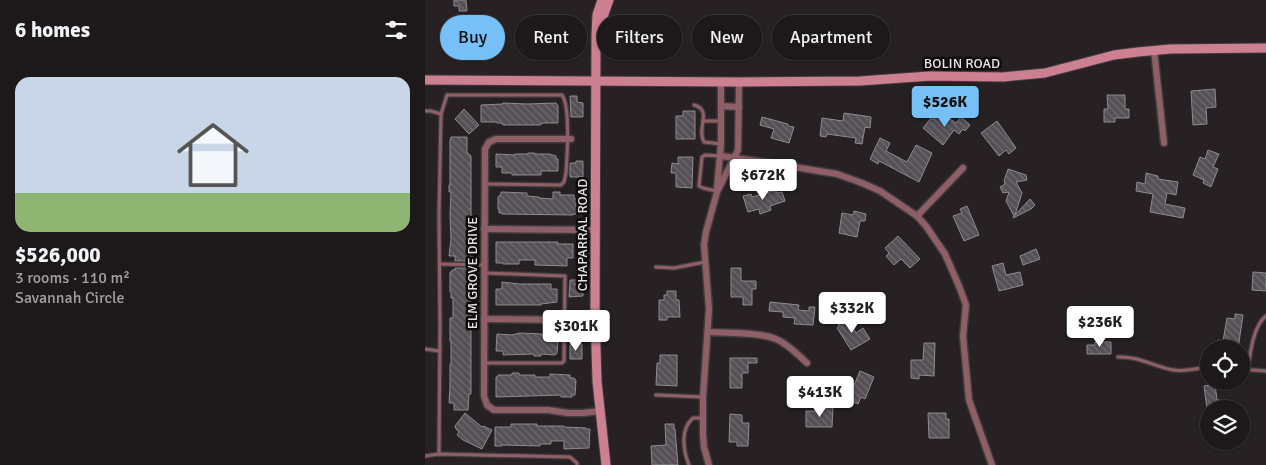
<!DOCTYPE html>
<meta charset="utf-8">
<style>
:root{--surface:#1d191b;--page:#2a2628;--text:#f1f3f6;--muted:#a0a0a3;--line:#3b383a;--accent:#76c0f7}
body{margin:0;font-family:Signika,sans-serif;background:var(--page);color:var(--text);height:100vh;display:flex;flex-direction:column;font-size:19px;white-space:nowrap}
*{box-sizing:border-box;margin:0}
p{font-size:16px;color:var(--muted)}
.icon{flex:none;width:28px;height:28px;fill:none;stroke:currentColor;stroke-width:2;stroke-linecap:round;stroke-linejoin:round}
.map{position:relative;flex:1;overflow:hidden}
.side{display:flex;flex-direction:column;background:var(--surface);width:425px}
.side>*{flex:none}
.banner{position:absolute;left:15px;top:15px;width:475px;height:45px;display:flex;gap:10px}
.buttons{position:absolute;left:775px;top:340px;display:grid;gap:10px}
.buttons a{display:grid;place-items:center;width:50px;height:50px;border-radius:50%;background:var(--surface);box-shadow:0 1px 4px #0004,0 0 0 1px var(--line);font-size:25px}
.price{position:absolute;translate:-50% -42px;padding:0 11px;border-radius:5px;background:#fff;color:#222;font-size:16px;line-height:32px;filter:drop-shadow(0 1px 2px #0008)}
.price::after{content:'';position:absolute;left:50%;top:30px;width:15px;height:11px;margin-left:-8px;background:inherit;clip-path:polygon(0 0,100% 0,50% 100%)}
.price.active{background:var(--accent);color:#111}
ul{padding:0;list-style:none}
li{display:grid;align-content:center;gap:10px;height:265px;padding:0 15px}
li span{display:grid;place-items:center;height:155px;border-radius:15px;color:#555}
li>.icon{margin-inline-start:auto}
span .icon{width:90px;height:90px;fill:#fffc;stroke-width:1}
li b{font-size:21px}
h2{display:flex;justify-content:space-between;align-items:center;height:60px;padding:0 15px;font-size:21px}
.tag{padding:0 18px;border-radius:22px;background:var(--surface);box-shadow:0 1px 4px #0004,0 0 0 1px var(--line);font-size:18px;line-height:45px}
.tag.active{background:var(--accent);color:#111}
main{display:flex;flex:1;min-height:0}
.map>svg:first-child{display:block}
.building{fill:url(#building-back-hatch);stroke:#908a90}
.lines{fill:none;stroke-linecap:round;stroke-linejoin:round}
.lane-casing{stroke:#423c3f;stroke-width:5.5}
.street-casing{stroke:#423c3f;stroke-width:9}
.secondary-casing{stroke:#423c3f;stroke-width:11}
.lane{stroke:#8f5f68;stroke-width:3}
.street{stroke:#8f5f68;stroke-width:6}
.secondary{stroke:#cd808f;stroke-width:9}
.labels{text-anchor:middle;stroke-width:5;stroke-linejoin:round;paint-order:stroke}
.street-label{font-size:14px;fill:#e5e1e3;stroke:#0e0b0d}
</style>
<main>
<section class="side">
<h2>6 homes<svg class="icon" aria-label="filters" viewBox="0 0 24 24"><path d="M4 7h16M4 17h16"/><circle cx="9" cy="7" r="2"/><circle cx="15" cy="17" r="2"/></svg></h2>
<ul>
<li><span style="background:linear-gradient(#c9d6e8 75%,#8fb573 0)"><svg class="icon" aria-label="home" viewBox="0 0 24 24"><path d="M3 11l9-7 9 7M6 9v11h12V9"/></svg></span><div><b>$526,000</b><p>3 rooms · 110 m²</p><p>Savannah Circle</p></div></li>
</ul>
</section>
<div class="map">
<svg width="841" height="465" viewBox="0 0 841 465">
<defs>
<pattern id="building-back-hatch" width="6" height="6" patternUnits="userSpaceOnUse" patternTransform="scale(1.25)"><rect width="6" height="6" fill="#565056"/><path d="M-1 5l2 2M0 0l6 6M5-1l2 2" fill="none" stroke="#6e696e"/></pattern>
</defs>
<rect width="100%" height="100%" fill="#272124"/>
<g class="building">
<path d="M29 0H41L42 11H34V6H29Z"/>
<path d="M790 89 791 107 781 108 782 124 768 125 766 91Z"/>
<path d="M682 95H700V109H704V118H690V122H679V109H683Z"/>
<path d="M145 96H152V102L158 103V117H146Z"/>
<path d="M78 103 102 104 131 103 133 106V123H118L115 125H78L76 123H72V122H56V105L78 104Z"/>
<path d="M39 109 54 125 44 134 30 119Z"/>
<path d="M258 111H270V139H251V116H258Z"/>
<path d="M419 113 446 117 445 128 440 127 437 144 430 143 431 138 402 134 401 137 395 136 397 118 418 121Z"/>
<path d="M512 115 521 122 524 118 531 123 536 117 545 125 540 131 538 129 534 134 529 130 518 145 498 128 506 118 508 120Z"/>
<path d="M337 117 363 124V126L369 127 364 143 346 138 349 129 335 125Z"/>
<path d="M572 121 591 148 584 154 581 150 574 156 556 133Z"/>
<path d="M26 137H42V152L46 156V257H45V261H30V256H24L26 239 25 214 26 192H24V185H25V140Z"/>
<path d="M455 138 465 143 461 151 482 162 491 145 507 153 494 182 454 161 453 164 445 159Z"/>
<path d="M783 150 794 154 788 167 793 169 786 187 778 183 779 180 768 175 775 157 780 159Z"/>
<path d="M103 153H110V154H124L131 156V159H133V171H116V175H87V173H77V167H71V154L90 155V154H103Z"/>
<path d="M253 157H268L267 188 251 187V173H246L247 163 253 164Z"/>
<path d="M151 161H158V177H145V163H151Z"/>
<path d="M583 169 601 175 602 180 591 182 597 193 590 215 605 199 610 205 606 209 588 218 589 216 581 201 584 192 578 193 575 187 580 184 579 181Z"/>
<path d="M721 173 733 176V179L753 182 751 195 742 193 740 204 760 208 758 218 725 212 728 194 711 191 712 182 720 184Z"/>
<path d="M351 190 352 193 357 192 360 201 345 206 346 210 335 214 334 209 323 212 318 196 326 194 327 197Z"/>
<path d="M76 192 102 193V196L114 197V198L128 199V192H135V195H149V199H151V214H148V215L77 214V213H74V209H73V197L76 194Z"/>
<path d="M542 206 554 235 539 241 528 216 537 213 535 209Z"/>
<path d="M429 211 441 214 440 221H435L432 237 414 233 417 213 428 215Z"/>
<path d="M473 236 495 259 485 268 476 259 469 265 461 256 464 253 460 248Z"/>
<path d="M71 242H133V244H148V258H142V266L110 265V260H94V264H78V263H71Z"/>
<path d="M611 249 615 259 598 265 595 256Z"/>
<path d="M578 263 581 275 595 272 598 285 574 291 567 266Z"/>
<path d="M30 268H45V270H46V394H44L43 410H29V403H24L25 386V364H26V341H25V318H28V298H26V292H25V272H27V270H30Z"/>
<path d="M306 268H316V281H331V289H327V305H318V297H306Z"/>
<path d="M828 272 841 273V291L827 290Z"/>
<path d="M145 280H158V296L144 297Z"/>
<path d="M77 282 94 284H126V289H132V302L116 304V305H71V289H77Z"/>
<path d="M242 291H251V300H254L255 317H242V320H234V300H239V295H242Z"/>
<path d="M345 302 374 305 373 310 384 311V307H390L388 325 369 324 370 318 358 317V312L344 311Z"/>
<path d="M810 314 818 315 813 349H792L793 340 798 341 802 318 810 319Z"/>
<path d="M421 316 431 333 438 328 445 339 426 350 412 328 414 326 411 321Z"/>
<path d="M95 333 117 334V336H132V341H133L132 353 130 355 116 354V356H109V354L78 355V351H71L72 334 87 335Z"/>
<path d="M670 342H686V354H662V345H670Z"/>
<path d="M499 343H510L509 376 494 375V379L486 378V360H498Z"/>
<path d="M147 344H157V359H145V345Z"/>
<path d="M235 355H252V386L231 385 232 363H235Z"/>
<path d="M305 358H332V363H323V373H317V388H305Z"/>
<path d="M435 371 449 377 440 399 436 397 433 404 423 400Z"/>
<path d="M87 373H94V375H110V377H125V374L145 375V378H149L151 380 150 395H147V397H136V395L71 397V377H73V375H87Z"/>
<path d="M790 384 792 400H795L796 409H782L779 386Z"/>
<path d="M397 407H408L407 427H381V411H397Z"/>
<path d="M40 413 57 427 58 426 67 430 57 449 38 440 32 435 34 432 31 429 30 426Z"/>
<path d="M503 413H521V419H524V438H504Z"/>
<path d="M305 414 317 415V423H324L323 446H312V442H304Z"/>
<path d="M86 424H112V426H139V427L161 428V429H165L164 448 139 449V441H126V444H115V446L77 445V446H70V427H86Z"/>
<path d="M240 424H249V429H250L253 465H227L226 446 241 445Z"/>
</g>
<g class="lines">
<defs>
<g id="lane">
<path d="M269 105C288 110 271 129 279 142L296 144"/>
<path d="M0 111H6L16 114"/>
<path d="M278 121H296"/>
<path d="M291 191 278 188 274 186 277 157 280 155 295 156"/>
<path d="M15 264 59 265"/>
<path d="M231 267 249 268 280 262"/>
<path d="M0 349 15 351"/>
<path d="M693 357C713 356 728 366 748 370 759 372 772 368 784 367"/>
<path d="M60 363H137L139 361 140 276 60 273"/>
<path d="M816 369 841 371"/>
<path d="M823 369C825 354 828 326 841 316"/>
<path d="M231 395 278 397"/>
<path d="M14 454 15 327 14 214 16 114 22 95H137C146 107 142 157 141 173L139 182 136 185 60 184"/>
<path d="M0 456 14 454 145 457 152 463V465"/>
<path d="M264 465C258 450 255 429 268 418H277"/>
</g>
<g id="street">
<path d="M729 50 739 143"/>
<path d="M296 106 314 107"/>
<path d="M146 139H71L64 142 60 149 59 396 62 405 69 410H123L143 413H158L175 411"/>
<path d="M296 156 345 163 412 174 437 183 455 191 492 216 501 226 520 254 534 286 541 305 538 336 544 400 567 465"/>
<path d="M292 188 296 144V81"/>
<path d="M492 216 538 168"/>
<path d="M59 229 171 230"/>
<path d="M59 319 152 320"/>
<path d="M283 332C300 333 336 332 351 339 363 344 372 354 382 363"/>
<path d="M284 465 279 447 278 435V397L284 309 279 245 281 232 292 192 313 150 314 82"/>
</g>
<g id="secondary">
<path d="M177 0 172 15 171 35 170 315 172 381 181 465"/>
<path d="M174 28 184 0"/>
<path d="M0 80 314 82 435 81 505 76 578 77 620 73 689 55 713 52 745 49 841 48"/>
</g>
</defs>
<use href="#lane" class="lane-casing"/>
<use href="#street" class="street-casing"/>
<use href="#secondary" class="secondary-casing"/>
<use href="#lane" class="lane"/>
<use href="#street" class="street"/>
<use href="#secondary" class="secondary"/>
</g>
<g class="labels">
<g class="street-label">
<text x="537" y="68">BOLIN ROAD</text>
<text transform="translate(157 235) rotate(-90)" y="5">CHAPARRAL ROAD</text>
<text transform="translate(47 273) rotate(-90)" y="5">ELM GROVE DRIVE</text>
</g>
</g>
</svg>
<div class="buttons">
<a><svg class="icon" aria-label="locate" viewBox="0 0 24 24"><circle cx="12" cy="12" r="6"/><path d="M12 2v4M12 18v4M2 12h4M18 12h4"/></svg></a>
<a><svg class="icon" aria-label="layers" viewBox="0 0 24 24"><path d="M12 4l9 5-9 5-9-5zM3 14l9 5 9-5"/></svg></a>
</div>
<b class="price active" style="left:520px;top:128px">$526K</b>
<b class="price" style="left:338px;top:201px">$672K</b>
<b class="price" style="left:427px;top:334px">$332K</b>
<b class="price" style="left:675px;top:348px">$236K</b>
<b class="price" style="left:151px;top:352px">$301K</b>
<b class="price" style="left:395px;top:418px">$413K</b>
<div class="banner">
<a class="tag active">Buy</a>
<a class="tag">Rent</a>
<a class="tag">Filters</a>
<a class="tag">New</a>
<a class="tag">Apartment</a>
</div>
</div>
</main>
